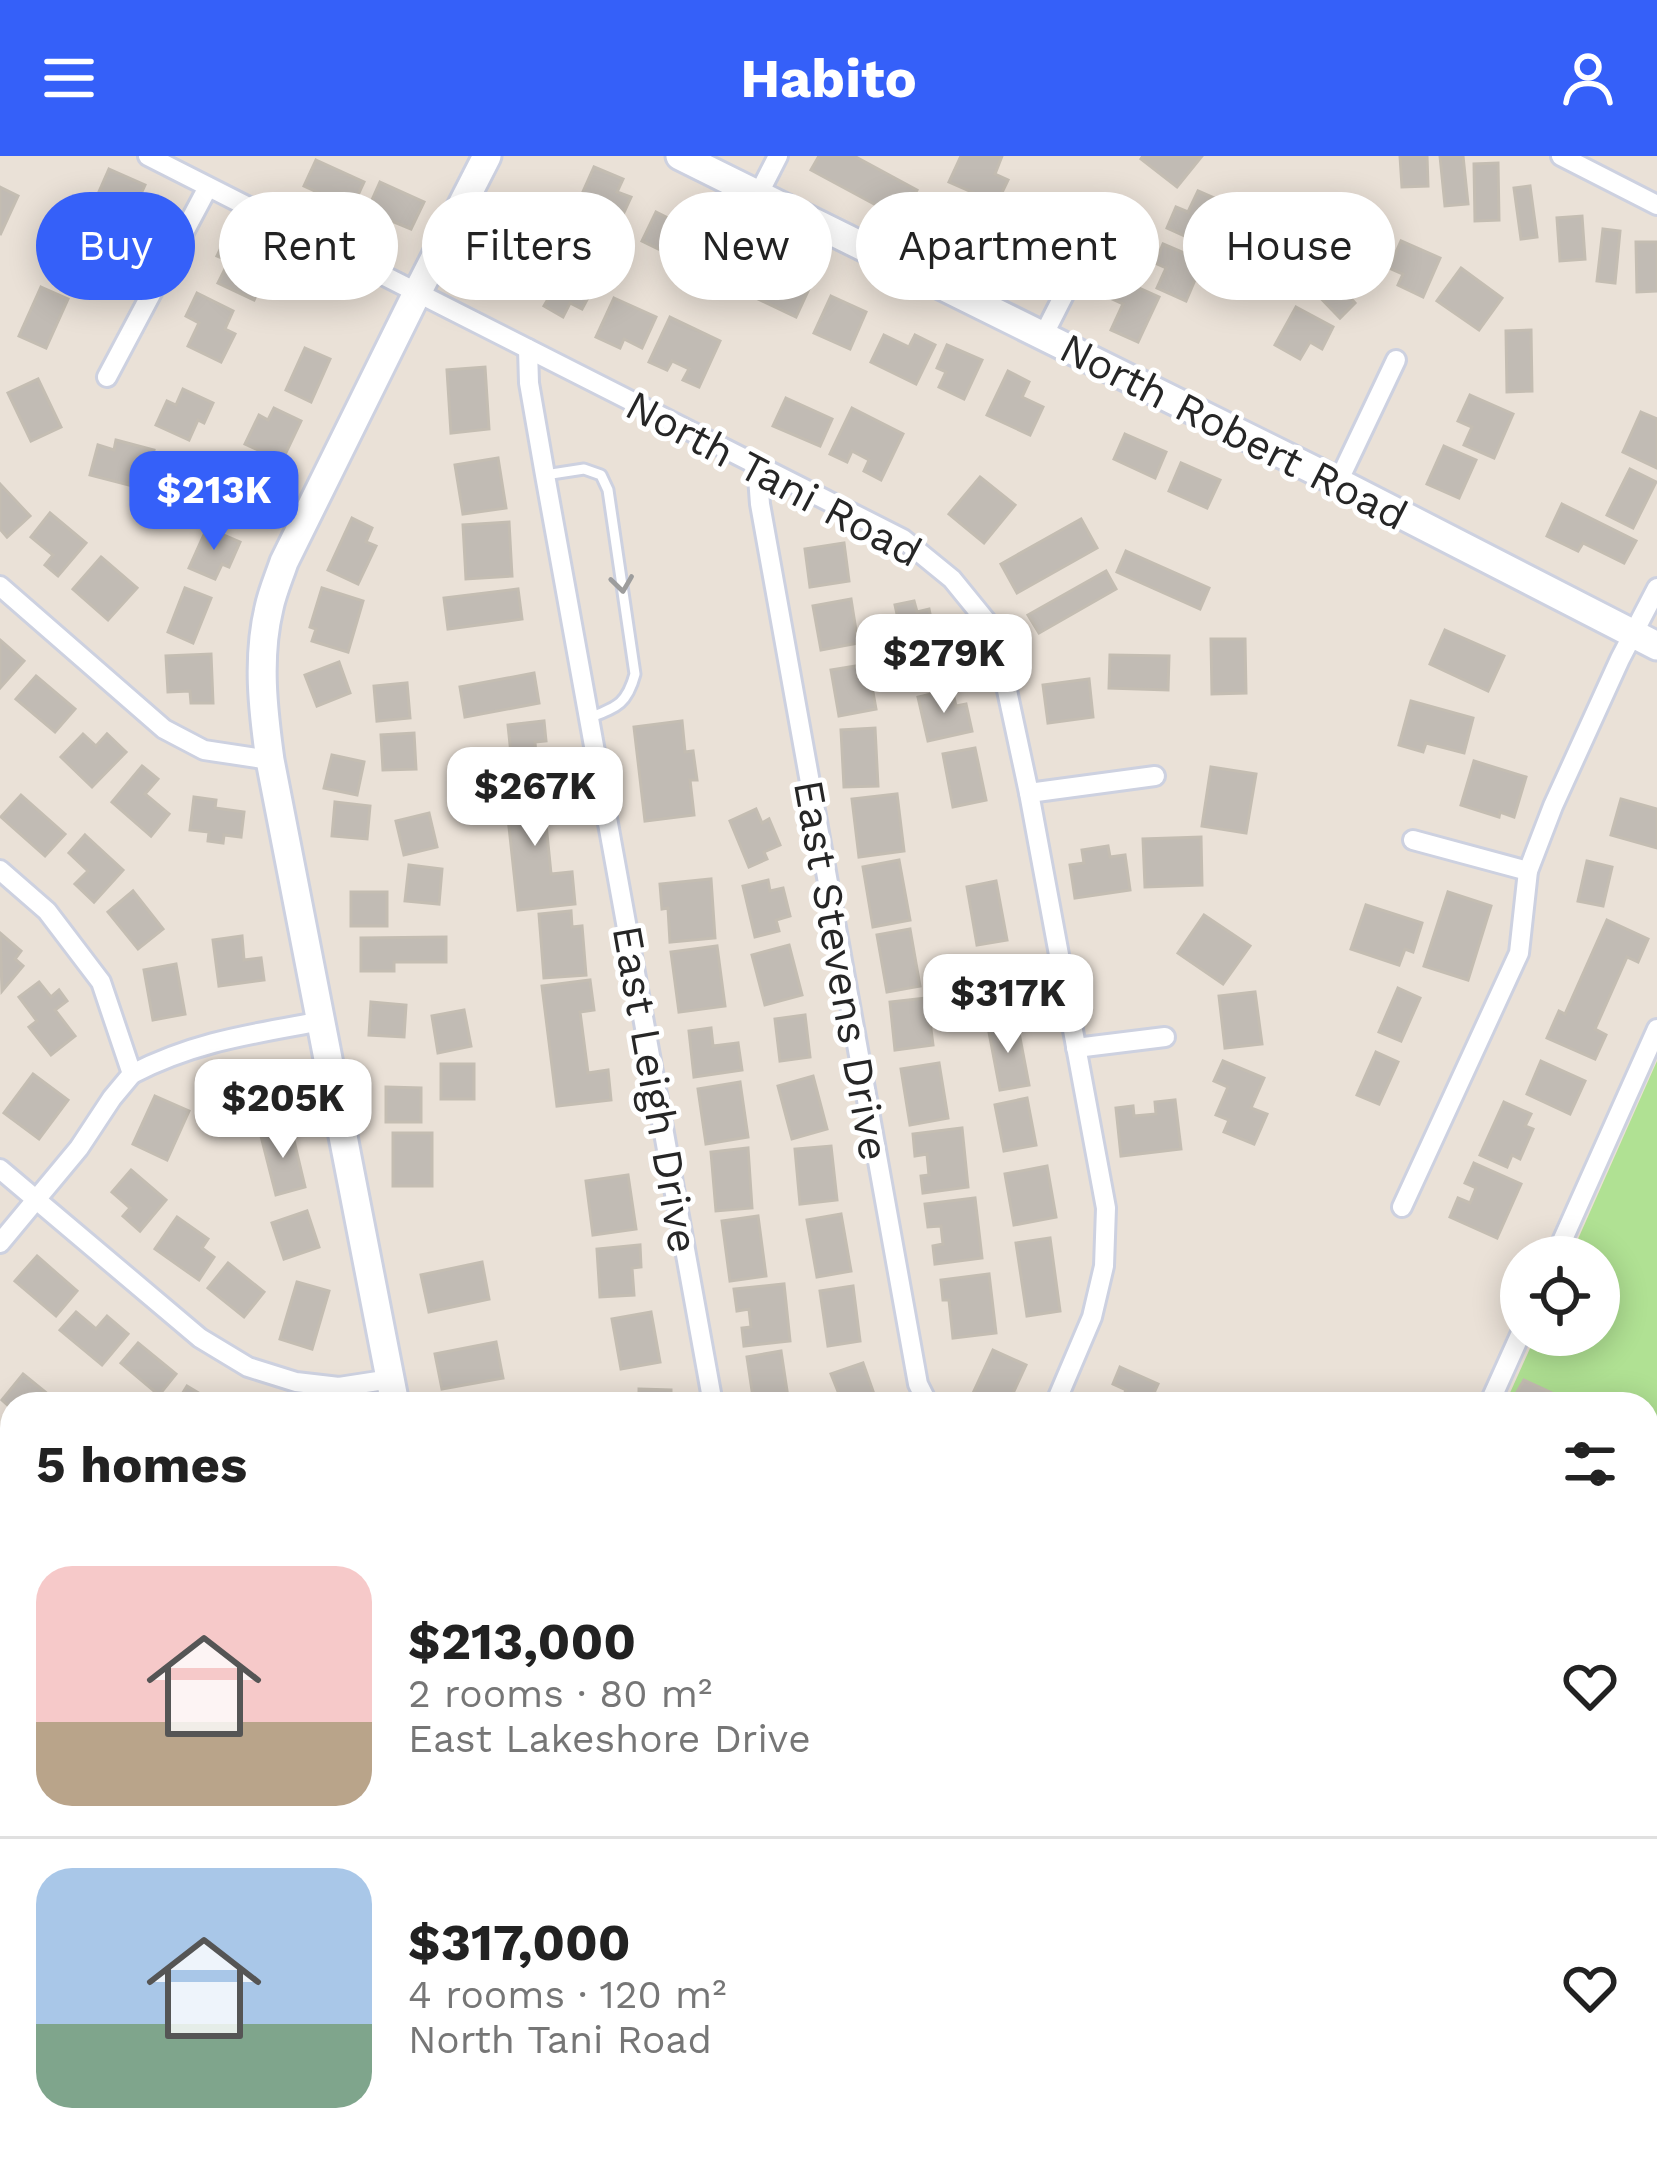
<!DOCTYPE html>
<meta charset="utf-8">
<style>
:root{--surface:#fff;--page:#f2f2f2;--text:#222;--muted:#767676;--line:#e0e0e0;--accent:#3560f9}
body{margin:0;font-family:"Work Sans",sans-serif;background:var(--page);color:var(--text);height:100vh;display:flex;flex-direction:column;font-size:45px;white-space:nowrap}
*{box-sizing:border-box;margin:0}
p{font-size:39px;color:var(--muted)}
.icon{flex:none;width:66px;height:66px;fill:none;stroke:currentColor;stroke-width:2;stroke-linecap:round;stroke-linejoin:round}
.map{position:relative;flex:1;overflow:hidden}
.drawer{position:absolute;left:0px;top:1236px;width:1659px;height:771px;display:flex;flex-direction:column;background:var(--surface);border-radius:36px 36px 0 0;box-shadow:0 6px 30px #0003}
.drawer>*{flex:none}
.hud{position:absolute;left:36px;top:36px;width:1587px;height:108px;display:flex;gap:24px}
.fabs{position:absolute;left:1500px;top:1080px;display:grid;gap:24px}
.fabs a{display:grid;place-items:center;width:120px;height:120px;border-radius:50%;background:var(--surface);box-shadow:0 6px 30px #0003;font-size:60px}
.price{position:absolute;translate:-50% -102px;padding:0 27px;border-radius:24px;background:#fff;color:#222;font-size:39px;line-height:78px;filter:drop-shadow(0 3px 6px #0008)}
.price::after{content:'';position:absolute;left:50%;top:72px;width:36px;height:27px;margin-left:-18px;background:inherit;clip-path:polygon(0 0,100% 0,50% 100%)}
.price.selected{background:var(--accent);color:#fff}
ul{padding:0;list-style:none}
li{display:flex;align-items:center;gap:36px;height:300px;padding:0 36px}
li+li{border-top:3px solid var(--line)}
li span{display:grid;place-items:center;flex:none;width:336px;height:240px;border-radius:36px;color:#555}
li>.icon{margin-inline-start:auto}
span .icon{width:144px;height:144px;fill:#fffc;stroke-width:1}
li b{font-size:51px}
h2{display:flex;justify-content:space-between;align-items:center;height:144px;padding:0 36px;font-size:51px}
.pill{padding:0 42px;border-radius:54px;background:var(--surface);box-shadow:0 6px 30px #0003;font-size:42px;line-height:108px}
.pill.selected{background:var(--accent);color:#fff}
header{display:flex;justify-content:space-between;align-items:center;height:156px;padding:0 36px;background:var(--accent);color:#fff;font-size:54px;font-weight:700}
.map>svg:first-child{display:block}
.green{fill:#b0e193}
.pitch{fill:#c5e98e}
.building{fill:#c1bbb4;stroke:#c4bdb2;stroke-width:3}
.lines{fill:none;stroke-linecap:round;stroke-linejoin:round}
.lane-casing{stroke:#cdd1e0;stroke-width:15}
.street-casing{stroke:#cdd1e0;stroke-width:24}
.secondary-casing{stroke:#cdd1e0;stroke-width:33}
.lane{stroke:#fff;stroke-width:9}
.street{stroke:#fff;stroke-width:18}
.secondary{stroke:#fff;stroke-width:27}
.oneway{stroke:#9d9d9d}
.labels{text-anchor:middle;stroke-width:10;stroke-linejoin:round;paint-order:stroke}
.street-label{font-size:42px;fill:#262626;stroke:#fff}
</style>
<header><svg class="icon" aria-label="menu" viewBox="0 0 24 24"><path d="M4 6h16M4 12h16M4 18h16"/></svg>Habito<svg class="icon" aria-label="person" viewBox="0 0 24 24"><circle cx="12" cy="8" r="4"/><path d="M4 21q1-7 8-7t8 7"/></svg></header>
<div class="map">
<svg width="1657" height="2005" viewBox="0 0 1657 2005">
<rect width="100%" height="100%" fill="#eae1d7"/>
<path class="green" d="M1657 905V2005H1139L1144 1995H1647V1248H1505L1536 1179H1599V1101H1570Z"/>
<g class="pitch">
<path d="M1647 1533 1657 1537V1727L1647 1732Z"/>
<path d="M1657 1875V2005H1621V1995H1647V1898Z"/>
<path d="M1243 1995H1523L1522 2005H1243Z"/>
</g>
<g class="building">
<path d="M819 0H854L917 34 902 63 811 14Z"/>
<path d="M961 0H1002L995 18 1008 24 997 47 949 26Z"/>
<path d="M1143 0H1202L1177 31 1141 3Z"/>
<path d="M1400 0H1427L1428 30 1402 31Z"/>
<path d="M1440 0H1463L1468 48 1445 50Z"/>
<path d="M316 4 364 26 352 52 304 30Z"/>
<path d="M1498 7 1499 64 1475 65 1474 8Z"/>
<path d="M594 11 623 23 617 36 631 41 620 65 578 47Z"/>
<path d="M109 13 145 29 135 51 143 55 134 74 91 54Z"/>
<path d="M380 26 424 46 411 73 387 63 384 71 364 62Z"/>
<path d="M1530 30 1537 81 1521 83 1514 32Z"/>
<path d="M0 31 18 40 0 79Z"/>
<path d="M1198 35 1228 48 1209 91 1167 72 1176 51 1188 56Z"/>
<path d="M686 55 705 64 685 106 642 85 656 56 680 68Z"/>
<path d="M1582 60 1585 103 1560 105 1557 62Z"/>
<path d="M710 71 755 91 743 118 698 98Z"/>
<path d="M1603 73 1620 75 1615 127 1597 125Z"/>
<path d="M1008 75 1039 89 1022 127 991 113Z"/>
<path d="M84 79 121 95 103 134 67 118Z"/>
<path d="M226 81 273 103 254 144 218 127 229 105 217 100Z"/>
<path d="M1401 85 1440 102 1423 141 1398 129 1403 118 1389 112Z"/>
<path d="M1636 86H1657V135L1637 136Z"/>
<path d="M1163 88 1203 105 1186 145 1157 132 1166 112 1155 107Z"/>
<path d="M482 89 533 111 522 138 471 115Z"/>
<path d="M552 104 596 127 582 153 570 147 563 161 544 150 551 138 538 130Z"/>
<path d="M1340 104 1360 126 1347 138 1355 147 1340 162 1311 132Z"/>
<path d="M768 105 791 116 794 112 814 122 796 161 752 140Z"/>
<path d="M1461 112 1502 142 1479 174 1437 145Z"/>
<path d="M1119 123 1159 141 1138 186 1111 174 1123 148 1110 142Z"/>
<path d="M41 131 68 143 46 192 19 180Z"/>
<path d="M197 137 233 155 225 173 235 178 221 206 188 190 199 167 186 160Z"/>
<path d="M831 140 866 156 850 193 814 177Z"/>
<path d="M614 142 656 161 642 192 624 183 620 192 596 181Z"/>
<path d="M1296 151 1333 171 1322 193 1310 186 1300 203 1275 189Z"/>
<path d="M670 161 720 185 699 231 683 224 689 213 672 205 667 214 649 206Z"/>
<path d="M1531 174 1532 235 1507 236 1506 175Z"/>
<path d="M884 179 909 191 915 179 935 189 916 228 871 206Z"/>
<path d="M947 189 982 204 964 243 939 231 946 216 937 212Z"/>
<path d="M305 192 330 203 311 246 286 234Z"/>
<path d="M485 211 489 273 451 277 447 214Z"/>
<path d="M1008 215 1029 226 1022 241 1043 251 1030 279 987 259Z"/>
<path d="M38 223 61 271 31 285 8 237Z"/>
<path d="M183 233 213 247 204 267 198 264 189 284 156 269 167 245 176 249Z"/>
<path d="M1470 239 1513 258 1494 302 1464 289 1472 271 1458 265Z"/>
<path d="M786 242 832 263 820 290 773 270Z"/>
<path d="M274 252 301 265 282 305 245 288 259 259 268 264Z"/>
<path d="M852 252 903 278 881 324 864 315 869 304 852 295 847 306 830 298Z"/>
<path d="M1641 256 1657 263V312L1623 296Z"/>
<path d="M1125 278 1166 296 1155 322 1114 303Z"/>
<path d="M116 284 154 294 144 333 90 319 98 289 114 294Z"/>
<path d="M1444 290 1476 304 1459 342 1427 328Z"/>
<path d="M498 302 506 352 463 358 455 309Z"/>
<path d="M247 306 272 333 241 362 217 335Z"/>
<path d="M1181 307 1220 324 1207 352 1169 335Z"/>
<path d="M1630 313 1656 326 1633 372 1607 359Z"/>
<path d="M980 321 1015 349 984 387 949 358Z"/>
<path d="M0 328 30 360 7 381 0 373Z"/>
<path d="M1562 348 1636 385 1624 407 1583 387 1578 395 1547 380Z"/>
<path d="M50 357 86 387 58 420 45 409 53 399 31 381Z"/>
<path d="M352 362 372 372 366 386 376 390 358 428 328 414Z"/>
<path d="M1081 363 1097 392 1017 437 1001 408Z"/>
<path d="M509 366 512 420 466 423 463 369Z"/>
<path d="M207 372 240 386 229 411 222 408 215 423 189 412Z"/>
<path d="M844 387 849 425 810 431 805 393Z"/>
<path d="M1126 395 1209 432 1200 453 1117 416Z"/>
<path d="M101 401 137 432 108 464 73 433Z"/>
<path d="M1106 415 1116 433 1039 477 1028 459Z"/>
<path d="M185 432 211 442 193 487 168 476Z"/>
<path d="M322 432 363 445 348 496 312 485 316 473 310 471Z"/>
<path d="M518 433 522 463 448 473 444 442Z"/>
<path d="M851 443 858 487 821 494 813 450Z"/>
<path d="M914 445 917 456 929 453 938 495 949 492 953 509 910 518 895 449Z"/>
<path d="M1445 474 1504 500 1488 535 1430 508Z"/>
<path d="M1211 483H1245L1246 537 1212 538Z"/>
<path d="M0 484 24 505 0 532Z"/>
<path d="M211 498 213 547H191L190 535 168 536 166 500Z"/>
<path d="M1110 499 1169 500 1168 534 1109 532Z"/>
<path d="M339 506 350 537 317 550 305 519Z"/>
<path d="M868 508 876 553 839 560 831 514Z"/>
<path d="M534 517 539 547 465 561 460 531Z"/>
<path d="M36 520 75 553 55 576 16 543Z"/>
<path d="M1089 523 1093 561 1048 567 1043 529Z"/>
<path d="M407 527 410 562 377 565 374 530Z"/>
<path d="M952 533 956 550 966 548 972 575 928 585 918 541Z"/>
<path d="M1411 545 1473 562 1464 597 1426 587 1423 596 1399 589Z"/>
<path d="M544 565 546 585 535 586 537 614 513 617 508 569Z"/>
<path d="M682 565 685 596 693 595 697 624H690L694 659 645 665 634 571Z"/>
<path d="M875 572 878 630 844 631 841 574Z"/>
<path d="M414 577 416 613 383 614 381 579Z"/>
<path d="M83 578 96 590 107 578 126 596 92 631 61 601Z"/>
<path d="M975 592 986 644 953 651 943 598Z"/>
<path d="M332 599 364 606 357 639 324 632Z"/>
<path d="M1474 605 1526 621 1514 661 1500 656 1499 661 1461 649Z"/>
<path d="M142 610 158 623 145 638 169 658 151 680 112 646Z"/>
<path d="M1211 611 1256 618 1246 677 1202 670Z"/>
<path d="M555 628 558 657 545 658 551 718 572 716 575 748 518 754 505 634Z"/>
<path d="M897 638 904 695 859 701 852 643Z"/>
<path d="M21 639 65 678 45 700 1 661Z"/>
<path d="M194 641 216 644 215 652 244 656 241 681 224 679 223 687 208 685 209 676 190 674Z"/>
<path d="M1621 643 1657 653V692L1611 679Z"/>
<path d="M335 646 370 650 367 683 332 680Z"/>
<path d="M756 653 762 667 769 663 780 689 764 696 767 703 749 711 730 665Z"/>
<path d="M429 657 437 691 404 699 396 665Z"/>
<path d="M85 679 123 714 94 746 75 728 88 715 69 697Z"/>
<path d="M1201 681 1202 729 1145 731 1143 683Z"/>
<path d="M1108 690 1110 701 1125 699 1130 734 1075 742 1070 709 1084 707 1082 694Z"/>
<path d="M899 704 910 764 873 771 863 711Z"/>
<path d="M1587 705 1612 711 1603 750 1578 745Z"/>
<path d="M409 709 442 713 439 748 405 745Z"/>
<path d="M711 723 715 782 670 786 668 752 662 753 660 728Z"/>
<path d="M768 724 770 735 783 732 790 760 776 764 779 775 755 781 743 730Z"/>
<path d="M996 725 1007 784 977 789 967 731Z"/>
<path d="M133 735 163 773 138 793 108 756Z"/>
<rect x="351" y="736" width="36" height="34"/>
<path d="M1448 736 1491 750 1468 824 1424 810Z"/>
<path d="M1366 749 1422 767 1413 796 1405 793 1399 809 1351 793Z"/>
<path d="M571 755 572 771 582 770 586 819 544 822 539 758Z"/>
<path d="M1204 759 1250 790 1223 828 1178 797Z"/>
<path d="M1607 764 1648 783 1638 806 1627 801 1595 873 1606 879 1595 903 1547 882 1559 855 1565 858Z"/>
<path d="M910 773 920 830 887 836 877 779Z"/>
<path d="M0 777 21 795 15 803 23 810 2 835Z"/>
<path d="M242 780 244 804 261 802 264 824 219 830 213 784Z"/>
<path d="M446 781V806H394V815H361V782Z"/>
<path d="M789 789 802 839 765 849 752 799Z"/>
<path d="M717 790 725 850 679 856 671 796Z"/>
<path d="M176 808 185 858 153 864 144 814Z"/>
<path d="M590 824 594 854 580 856 588 917 608 914 611 944 557 950 542 830Z"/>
<path d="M39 826 51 841 59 834 67 845 55 854 75 880 51 899 29 871 37 865 19 841Z"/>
<path d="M1398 832 1420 842 1401 885 1379 876Z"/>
<path d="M1255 836 1262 888 1225 892 1219 840Z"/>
<path d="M927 842 933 889 895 894 890 846Z"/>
<path d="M371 846 406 849 404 881 369 879Z"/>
<path d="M464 854 471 890 438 897 432 860Z"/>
<path d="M805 859 810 901 780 905 775 863Z"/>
<path d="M1017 866 1029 929 1000 934 988 871Z"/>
<path d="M711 872 713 890 738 887 742 914 694 921 689 875Z"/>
<path d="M1376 896 1398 906 1379 948 1357 939Z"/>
<path d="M1223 905 1264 922 1251 952 1267 958 1254 988 1224 976 1229 964 1216 959 1228 931 1214 925Z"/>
<path d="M1541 905 1585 925 1570 958 1527 938Z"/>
<path d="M284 907 290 964 258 968 252 911Z"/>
<path d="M939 907 948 962 910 969 901 913Z"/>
<rect x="441" y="908" width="33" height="35"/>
<path d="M33 918 68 944 39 983 4 957Z"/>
<path d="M813 920 827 973 792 983 778 930Z"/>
<path d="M740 926 748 981 706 988 698 933Z"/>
<path d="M386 931 421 932V966H386Z"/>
<path d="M155 940 189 955 167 1004 133 988Z"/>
<path d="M1027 942 1036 989 1004 995 995 949Z"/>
<path d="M1175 944 1181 993 1121 1000 1116 952 1133 950 1134 960 1156 958 1155 946Z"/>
<path d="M1504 946 1531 958 1525 970 1533 973 1520 1003 1512 999 1507 1011 1480 999Z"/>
<path d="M291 972 305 1031 276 1039 261 980Z"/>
<path d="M962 972 968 1031 923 1037 921 1020 929 1019 927 998 915 1000 913 978Z"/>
<rect x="393" y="977" width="39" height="53"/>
<path d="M831 990 837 1044 800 1048 795 993Z"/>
<path d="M748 992 752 1052 716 1055 711 996Z"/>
<path d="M1474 1007 1521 1028 1497 1082 1450 1061 1458 1042 1470 1047 1476 1032 1465 1027Z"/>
<path d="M1047 1010 1056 1061 1014 1069 1005 1018Z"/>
<path d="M131 1014 166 1044 140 1075 123 1060 130 1052 112 1036Z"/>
<path d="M628 1019 636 1073 593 1079 586 1025Z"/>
<path d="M975 1042 982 1102 935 1108 933 1090 943 1088 941 1070 928 1071 925 1048Z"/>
<path d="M307 1055 319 1091 284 1103 272 1067Z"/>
<path d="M841 1058 851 1115 817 1121 807 1064Z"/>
<path d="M758 1060 766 1120 730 1125 722 1065Z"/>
<path d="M177 1061 208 1083 202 1092 214 1101 199 1124 155 1093Z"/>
<path d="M1050 1082 1060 1155 1027 1160 1016 1087Z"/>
<path d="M640 1089 641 1111 632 1112 634 1139 600 1141 597 1093Z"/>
<path d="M37 1100 77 1135 56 1160 15 1125Z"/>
<path d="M482 1106 489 1143 429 1156 421 1119Z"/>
<path d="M228 1107 264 1136 244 1161 208 1132Z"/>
<path d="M989 1118 996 1177 953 1182 949 1144H943L941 1124Z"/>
<path d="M297 1126 329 1135 312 1193 280 1183Z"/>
<path d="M784 1128 790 1185 744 1190 742 1172 751 1171 749 1153 737 1155 734 1133Z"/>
<path d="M853 1130 860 1185 828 1190 820 1135Z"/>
<path d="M76 1156 96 1173 107 1160 128 1178 102 1209 60 1174Z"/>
<path d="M651 1156 660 1206 621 1213 612 1163Z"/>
<path d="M496 1186 503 1222 442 1233 435 1198Z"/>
<path d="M138 1187 176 1218 159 1239 121 1207Z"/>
<path d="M993 1194 1026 1209 1008 1248H968Z"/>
<path d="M781 1195 789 1248H754L747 1201Z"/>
<path d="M863 1207 874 1238 843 1248 831 1218Z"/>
<path d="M1120 1211 1158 1228 1149 1248H1120L1126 1234 1113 1228Z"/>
<path d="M23 1218 60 1248H12V1253L2 1244Z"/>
<path d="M1524 1224 1552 1237 1547 1248 1517 1236Z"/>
<path d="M187 1230 217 1248H176Z"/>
<path d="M639 1233 671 1234V1248H639Z"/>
<path d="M6 1652 12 1658V1709L0 1698V1658Z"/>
<path d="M2 1961 12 1969V1995H32L24 2005H10L0 1997Z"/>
</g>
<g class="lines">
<defs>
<g id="lane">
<path d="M545 319 584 313 601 319 608 334 635 518C627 548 617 551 589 562"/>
<path d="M741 2005 748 1995"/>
</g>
<g id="street">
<path d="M148 0 903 383 952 423 987 466 1002 511 1029 637 1106 1052 1104 1110 1092 1161 1055 1248"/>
<path d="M1561 0 1657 49"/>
<path d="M758 39 778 0"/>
<path d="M1043 180 1102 64"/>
<path d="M528 193 529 227 545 319 713 1248"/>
<path d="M107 221 208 31"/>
<path d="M757 307 760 348 918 1228 928 1248"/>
<path d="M1338 326 1396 204"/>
<path d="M0 430 164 573 204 594 270 604"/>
<path d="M1029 637 1155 620"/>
<path d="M1413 684 1528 715"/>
<path d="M0 714 47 755 101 826 132 918 112 942 79 992 0 1087"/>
<path d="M1076 892 1165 881"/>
<path d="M132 918C196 885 253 878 322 865"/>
<path d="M0 1013 200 1182 248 1211 296 1226 339 1231 391 1223"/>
<path d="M1402 1051 1519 797 1528 715 1553 650 1620 503 1657 432"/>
<path d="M1555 1101 1657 873"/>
<path d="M1489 1248 1521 1177"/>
<path d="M0 1303 12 1313"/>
<path d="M0 1593 12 1604"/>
<path d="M0 1881 12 1892"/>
<path d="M132 1995 144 2005"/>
<path d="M283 2005 291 1995"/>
</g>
<g id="secondary">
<path d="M680 0 1338 326 1657 490"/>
<path d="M395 1248 270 604C263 554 257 502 269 452 272 437 279 421 284 406L418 135 487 0"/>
<path d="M767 1995 780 2005"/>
</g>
</defs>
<use href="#lane" class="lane-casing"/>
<use href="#street" class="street-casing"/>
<use href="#secondary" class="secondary-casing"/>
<use href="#lane" class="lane"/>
<use href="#street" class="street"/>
<use href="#secondary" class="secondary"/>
</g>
<defs><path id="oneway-chevron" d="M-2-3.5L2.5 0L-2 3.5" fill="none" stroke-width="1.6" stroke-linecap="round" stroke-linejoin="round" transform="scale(3)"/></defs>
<use class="oneway" href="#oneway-chevron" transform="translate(622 428) rotate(82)"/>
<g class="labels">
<g class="street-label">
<text transform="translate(1234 275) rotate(27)" y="15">North Robert Road</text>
<text transform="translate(774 322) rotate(28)" y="15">North Tani Road</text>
<text transform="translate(842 814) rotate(80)" y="15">East Stevens Drive</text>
<text transform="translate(656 933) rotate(80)" y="15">East Leigh Drive</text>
</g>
</g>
</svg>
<div class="fabs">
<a><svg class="icon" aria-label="locate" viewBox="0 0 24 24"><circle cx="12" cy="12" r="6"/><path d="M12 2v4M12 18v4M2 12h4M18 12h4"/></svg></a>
</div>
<b class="price selected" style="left:214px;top:397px">$213K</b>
<b class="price" style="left:944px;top:560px">$279K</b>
<b class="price" style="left:535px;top:693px">$267K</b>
<b class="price" style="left:1008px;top:900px">$317K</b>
<b class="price" style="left:283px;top:1005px">$205K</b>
<div class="hud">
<a class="pill selected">Buy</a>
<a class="pill">Rent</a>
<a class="pill">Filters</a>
<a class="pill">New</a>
<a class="pill">Apartment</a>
<a class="pill">House</a>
</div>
<section class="drawer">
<h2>5 homes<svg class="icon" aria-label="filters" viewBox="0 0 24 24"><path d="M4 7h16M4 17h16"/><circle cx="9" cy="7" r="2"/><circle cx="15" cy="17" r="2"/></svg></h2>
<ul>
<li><span style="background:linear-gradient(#f6c9c9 65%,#b9a48a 0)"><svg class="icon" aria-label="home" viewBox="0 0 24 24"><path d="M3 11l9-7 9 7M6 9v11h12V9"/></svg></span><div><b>$213,000</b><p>2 rooms · 80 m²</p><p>East Lakeshore Drive</p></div><svg class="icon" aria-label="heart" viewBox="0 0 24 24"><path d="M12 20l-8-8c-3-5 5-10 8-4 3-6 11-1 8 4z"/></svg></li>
<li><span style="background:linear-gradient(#a9c7e8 65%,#7fa58c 0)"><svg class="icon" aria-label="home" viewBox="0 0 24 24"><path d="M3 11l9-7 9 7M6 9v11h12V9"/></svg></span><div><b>$317,000</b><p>4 rooms · 120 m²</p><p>North Tani Road</p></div><svg class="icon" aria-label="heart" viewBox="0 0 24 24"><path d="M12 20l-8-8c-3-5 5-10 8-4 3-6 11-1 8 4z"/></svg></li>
</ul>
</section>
</div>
